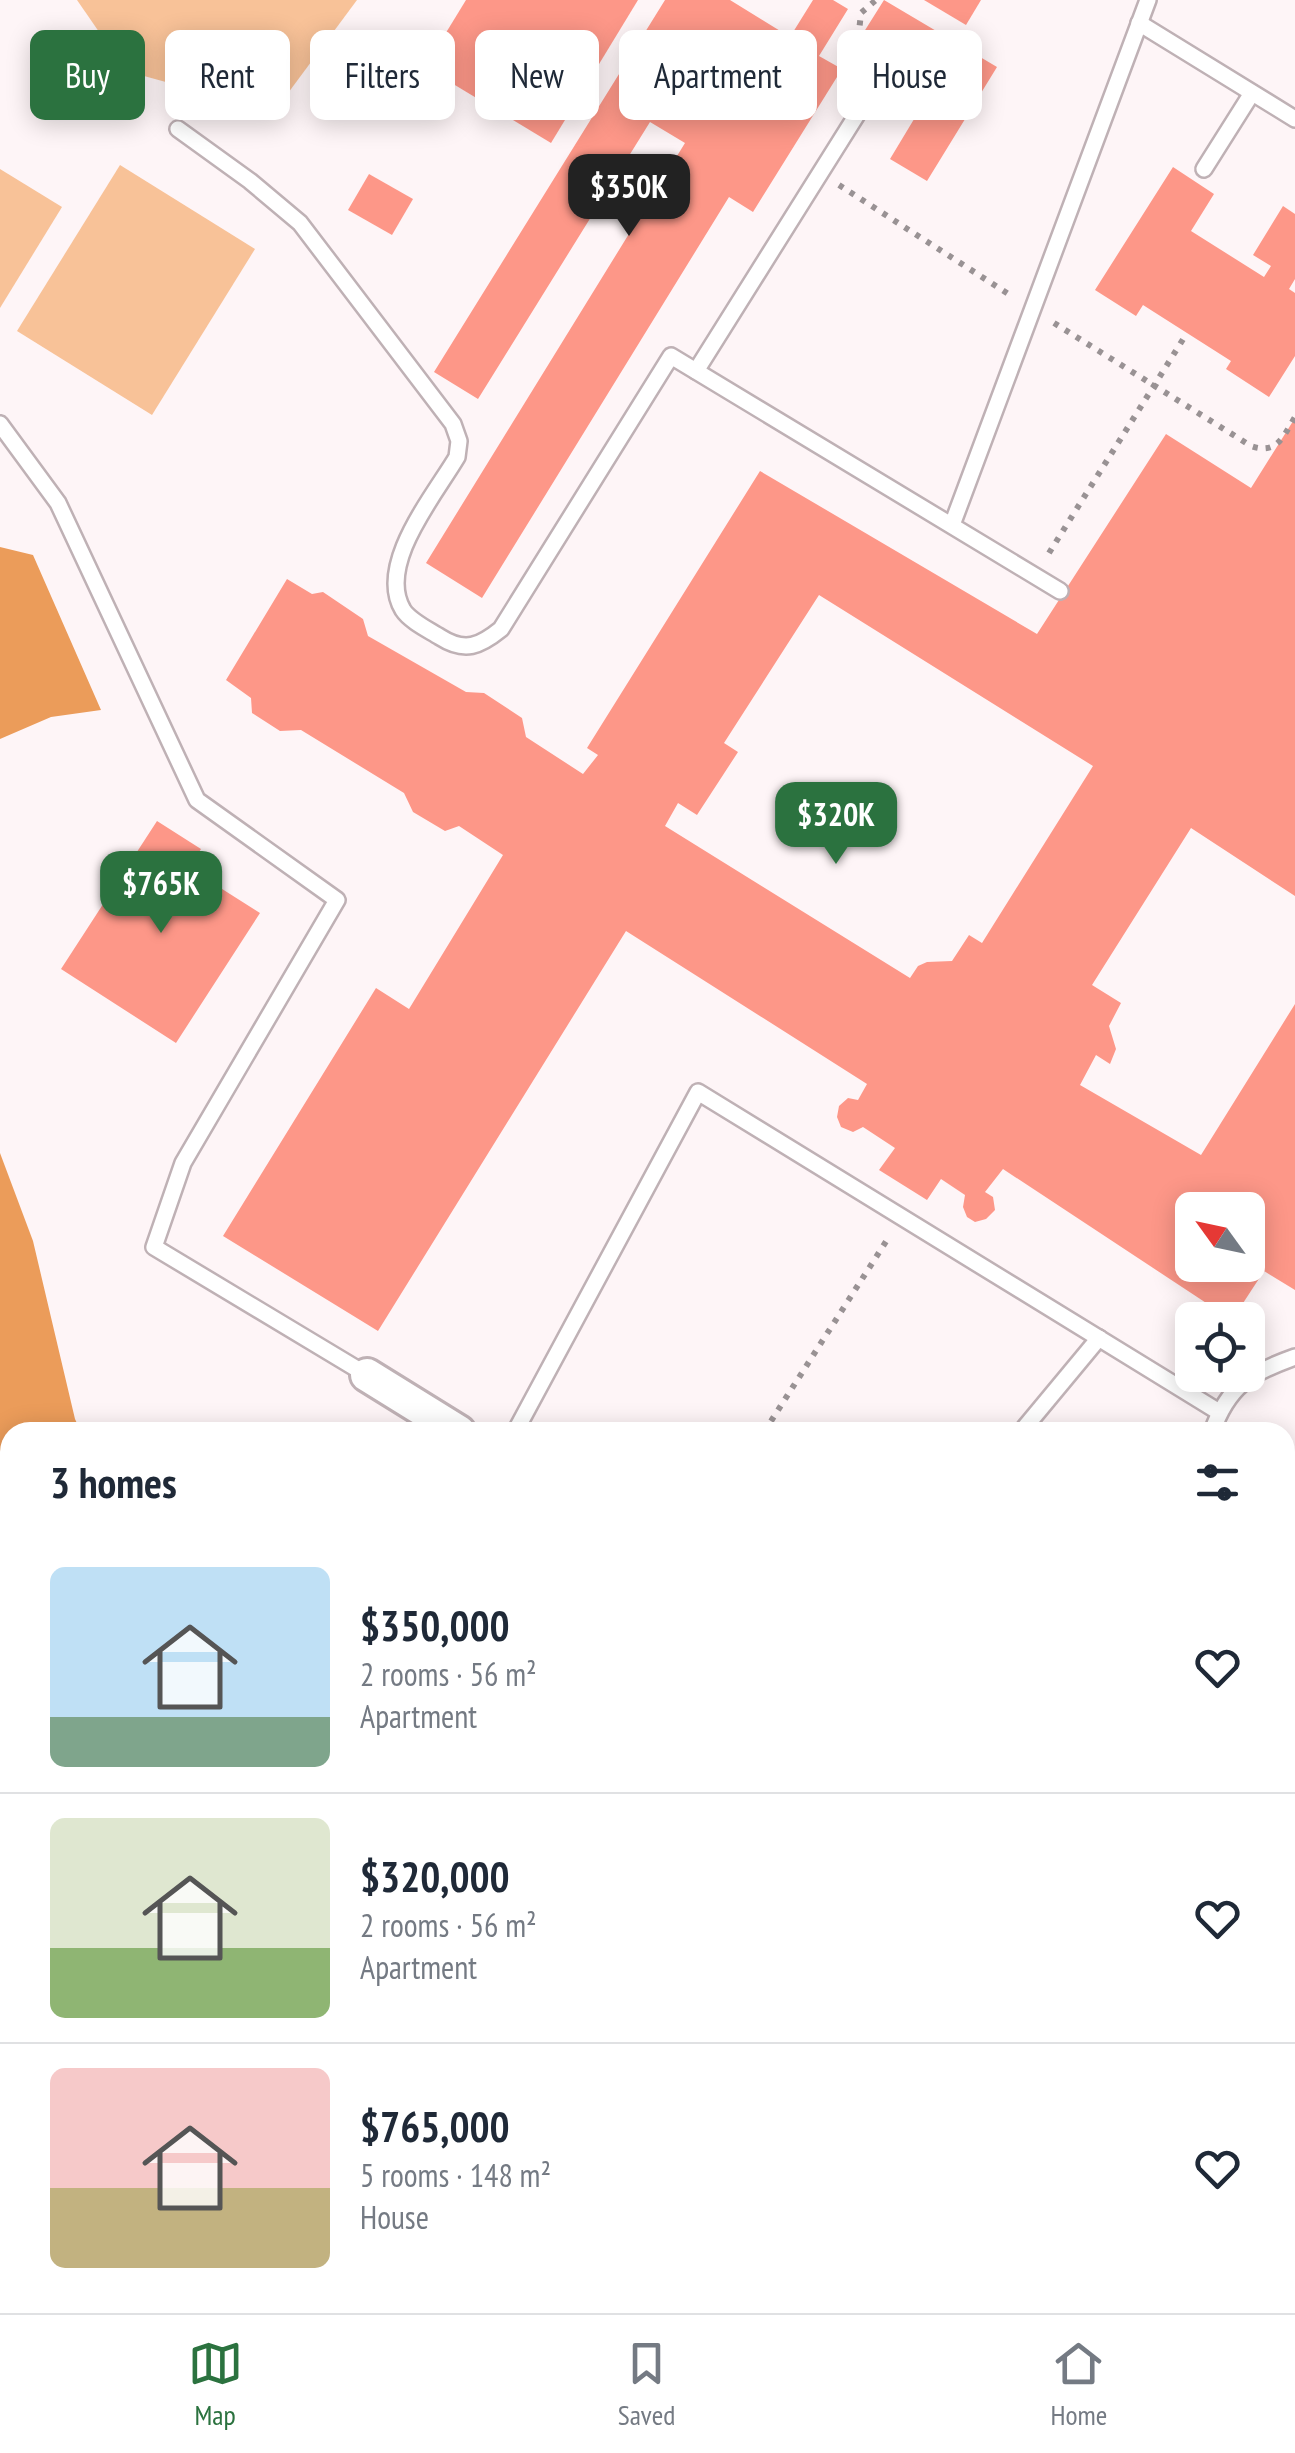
<!DOCTYPE html>
<meta charset="utf-8">
<style>
:root{--surface:#fff;--page:#f6f6f7;--text:#1f2937;--muted:#747a83;--line:#e0e1e3;--accent:#2b723f}
body{margin:0;font-family:"PT Sans Narrow",sans-serif;background:var(--page);color:var(--text);height:100vh;display:flex;flex-direction:column;font-size:38px;white-space:nowrap}
*{box-sizing:border-box;margin:0}
p{font-size:32px;color:var(--muted)}
.icon{flex:none;width:55px;height:55px;fill:none;stroke:currentColor;stroke-width:2;stroke-linecap:round;stroke-linejoin:round}
.map{position:relative;flex:1;overflow:hidden}
.details{position:absolute;left:0px;top:1422px;width:1295px;height:892px;display:flex;flex-direction:column;background:var(--surface);border-radius:30px 30px 0 0;box-shadow:0 5px 25px #0003}
.details>*{flex:none}
.guide{position:absolute;left:30px;top:30px;width:1235px;height:90px;display:flex;gap:20px}
.needle{width:65px;rotate:303deg}
.fabs{position:absolute;left:1175px;top:1192px;display:grid;gap:20px}
.fabs a{display:grid;place-items:center;width:90px;height:90px;border-radius:15px;background:var(--surface);box-shadow:0 5px 25px #0003;font-size:50px}
.price{position:absolute;translate:-50% -85px;padding:0 22px;border-radius:20px;background:var(--accent);color:#fff;font-size:32px;line-height:65px;filter:drop-shadow(0 2px 5px #0008)}
.price::after{content:'';position:absolute;left:50%;top:60px;width:30px;height:22px;margin-left:-15px;background:inherit;clip-path:polygon(0 0,100% 0,50% 100%)}
.price.current{background:#222;color:#fff}
ul{padding:0;list-style:none}
li{display:flex;align-items:center;gap:30px;height:250px;padding:0 50px}
li+li{border-top:2px solid var(--line)}
li span{display:grid;place-items:center;flex:none;width:280px;height:200px;border-radius:15px;color:#555}
li>.icon{margin-inline-start:auto}
span .icon{width:120px;height:120px;fill:#fffc;stroke-width:1}
li b{font-size:42px}
h2{display:flex;justify-content:space-between;align-items:center;height:120px;padding:0 50px;font-size:42px}
.chip{padding:0 35px;border-radius:15px;background:var(--surface);box-shadow:0 5px 25px #0003;font-size:35px;line-height:90px}
.chip.current{background:var(--accent);color:#fff}
.menu{display:flex;justify-content:space-around;align-items:center;height:140px;border-top:2px solid var(--line);background:var(--surface);font-size:28px;color:var(--muted)}
.menu a{display:grid;justify-items:center;gap:5px}
.menu .current{color:var(--accent)}
.map>svg:first-child{display:block}
.green{fill:#f8c298}
.forest{fill:#eb9c5a}
.building{fill:#fd9788;fill-rule:evenodd}
.lines{fill:none;stroke-linecap:round;stroke-linejoin:round}
.lane-casing{stroke:#bfb1b5;stroke-width:20}
.street-casing{stroke:#bfb1b5;stroke-width:38}
.path{stroke:#999294;stroke-width:6;stroke-dasharray:5 8;stroke-linecap:butt}
.lane{stroke:#fff;stroke-width:15}
.street{stroke:#fff;stroke-width:32}
</style>
<div class="map">
<svg width="1295" height="2313" viewBox="0 0 1295 2313">
<rect width="100%" height="100%" fill="#fef5f7"/>
<g class="green">
<path d="M77 0H357L274 112 126 71Z"/>
<path d="M120 165 255 249 152 415 17 331Z"/>
<path d="M0 169 62 207 0 308Z"/>
<path d="M183 2305H297L311 2313H171Z"/>
</g>
<g class="forest">
<path d="M0 547 33 555 101 710 51 717 0 739Z"/>
<path d="M0 1153 33 1241 75 1419 81 1432H10V2305H33L28 2313H0Z"/>
</g>
<g class="building">
<path d="M466 0H638L551 143 425 67Z"/>
<path d="M665 0H730L790 37 813 0H833L848 9 819 56 842 69 753 212 729 197 482 598 426 563 685 143 650 122 478 399 434 372Z"/>
<path d="M884 0 997 67 927 181 890 159 937 81 862 35Z"/>
<path d="M924 0H981L966 25Z"/>
<path d="M1173 167 1214 194 1191 231 1264 277 1271 266 1253 255 1283 206 1295 214V279L1289 289 1295 293V356L1269 397 1226 369 1231 361 1143 305 1136 316 1095 290Z"/>
<path d="M369 174 413 199 392 235 348 210Z"/>
<path d="M1295 418V896L1191 828 1092 985 1121 1003 1109 1026 1116 1049 1110 1064 1096 1055 1080 1085 1201 1155 1295 1004V1290L1264 1271 1232 1320 1003 1169 985 1192 993 1197 995 1210 986 1219 975 1222 967 1217 963 1207 965 1195 941 1179 927 1200 879 1170 895 1148 863 1127 853 1132 841 1127 837 1117 839 1106 848 1098 858 1100 867 1084 626 931 378 1331 223 1236 376 988 409 1009 503 855 459 826 445 831 413 812 404 793 301 730 280 731 252 713 251 698 226 680 287 579 312 594 323 592 363 619 368 636 466 692 484 693 522 718 526 737 583 774 598 755 587 748 760 471 1037 634 1166 434 1251 488ZM819 595 1093 766 982 943 969 935 952 961 927 962 918 966 910 978 665 826 678 803 697 815 738 752 724 743ZM1192 1210H1248V1265H1192Z"/>
<path d="M157 821 201 849 189 868 260 913 176 1043 61 969Z"/>
</g>
<g class="lines">
<defs>
<g id="lane">
<path d="M1139 23 1295 119"/>
<path d="M178 129 250 181 300 223 453 424 459 441 457 457C434 496 376 565 403 610 410 621 429 630 440 637 465 653 480 646 501 629L671 356 1060 591"/>
<path d="M1204 169 1252 93"/>
<path d="M696 371 868 97"/>
<path d="M0 424 58 503 197 800 337 900 183 1163 154 1247 367 1375"/>
<path d="M952 525 1148 0"/>
<path d="M515 1432 698 1092 1219 1412"/>
<path d="M1021 1432 1099 1338"/>
<path d="M1212 1432C1228 1386 1250 1373 1295 1357"/>
<path d="M117 2313 123 2305"/>
</g>
<g id="street">
<path d="M367 1375 459 1432"/>
<path d="M1285 1944 1295 1951"/>
</g>
</defs>
<use href="#lane" class="lane-casing"/>
<use href="#street" class="street-casing"/>
<g class="path">
<path d="M859 76 855 69 861 13 876 0"/>
<path d="M839 185 1010 295"/>
<path d="M1054 323 1251 446C1277 455 1283 437 1295 417"/>
<path d="M1049 553 1187 333"/>
<path d="M764 1432 887 1240"/>
</g>
<use href="#lane" class="lane"/>
<use href="#street" class="street"/>
</g>
</svg>
<div class="fabs">
<a><svg class="needle" viewBox="-14 -14 28 28"><path d="M0-13l5 13h-10z" fill="#e53935"/><path d="M0 13l5-13h-10z" fill="#747a83"/></svg></a>
<a><svg class="icon" aria-label="locate" viewBox="0 0 24 24"><circle cx="12" cy="12" r="6"/><path d="M12 2v4M12 18v4M2 12h4M18 12h4"/></svg></a>
</div>
<b class="price current" style="left:629px;top:239px">$350K</b>
<b class="price" style="left:836px;top:867px">$320K</b>
<b class="price" style="left:161px;top:936px">$765K</b>
<div class="guide">
<a class="chip current">Buy</a>
<a class="chip">Rent</a>
<a class="chip">Filters</a>
<a class="chip">New</a>
<a class="chip">Apartment</a>
<a class="chip">House</a>
</div>
<section class="details">
<h2>3 homes<svg class="icon" aria-label="filters" viewBox="0 0 24 24"><path d="M4 7h16M4 17h16"/><circle cx="9" cy="7" r="2"/><circle cx="15" cy="17" r="2"/></svg></h2>
<ul>
<li><span style="background:linear-gradient(#bfe0f5 75%,#7fa58c 0)"><svg class="icon" aria-label="home" viewBox="0 0 24 24"><path d="M3 11l9-7 9 7M6 9v11h12V9"/></svg></span><div><b>$350,000</b><p>2 rooms · 56 m²</p><p>Apartment</p></div><svg class="icon" aria-label="heart" viewBox="0 0 24 24"><path d="M12 20l-8-8c-3-5 5-10 8-4 3-6 11-1 8 4z"/></svg></li>
<li><span style="background:linear-gradient(#dfe7d0 65%,#8fb573 0)"><svg class="icon" aria-label="home" viewBox="0 0 24 24"><path d="M3 11l9-7 9 7M6 9v11h12V9"/></svg></span><div><b>$320,000</b><p>2 rooms · 56 m²</p><p>Apartment</p></div><svg class="icon" aria-label="heart" viewBox="0 0 24 24"><path d="M12 20l-8-8c-3-5 5-10 8-4 3-6 11-1 8 4z"/></svg></li>
<li><span style="background:linear-gradient(#f6c9c9 60%,#c2b280 0)"><svg class="icon" aria-label="home" viewBox="0 0 24 24"><path d="M3 11l9-7 9 7M6 9v11h12V9"/></svg></span><div><b>$765,000</b><p>5 rooms · 148 m²</p><p>House</p></div><svg class="icon" aria-label="heart" viewBox="0 0 24 24"><path d="M12 20l-8-8c-3-5 5-10 8-4 3-6 11-1 8 4z"/></svg></li>
</ul>
</section>
</div>
<nav class="menu">
<a class="current"><svg class="icon" aria-label="map" viewBox="0 0 24 24"><path d="M3 6l6-2 6 2 6-2v14l-6 2-6-2-6 2zM9 4v14M15 6v14"/></svg>Map</a>
<a><svg class="icon" aria-label="saved" viewBox="0 0 24 24"><path d="M7 4h10v16l-5-4-5 4z"/></svg>Saved</a>
<a><svg class="icon" aria-label="home" viewBox="0 0 24 24"><path d="M3 11l9-7 9 7M6 9v11h12V9"/></svg>Home</a>
</nav>
